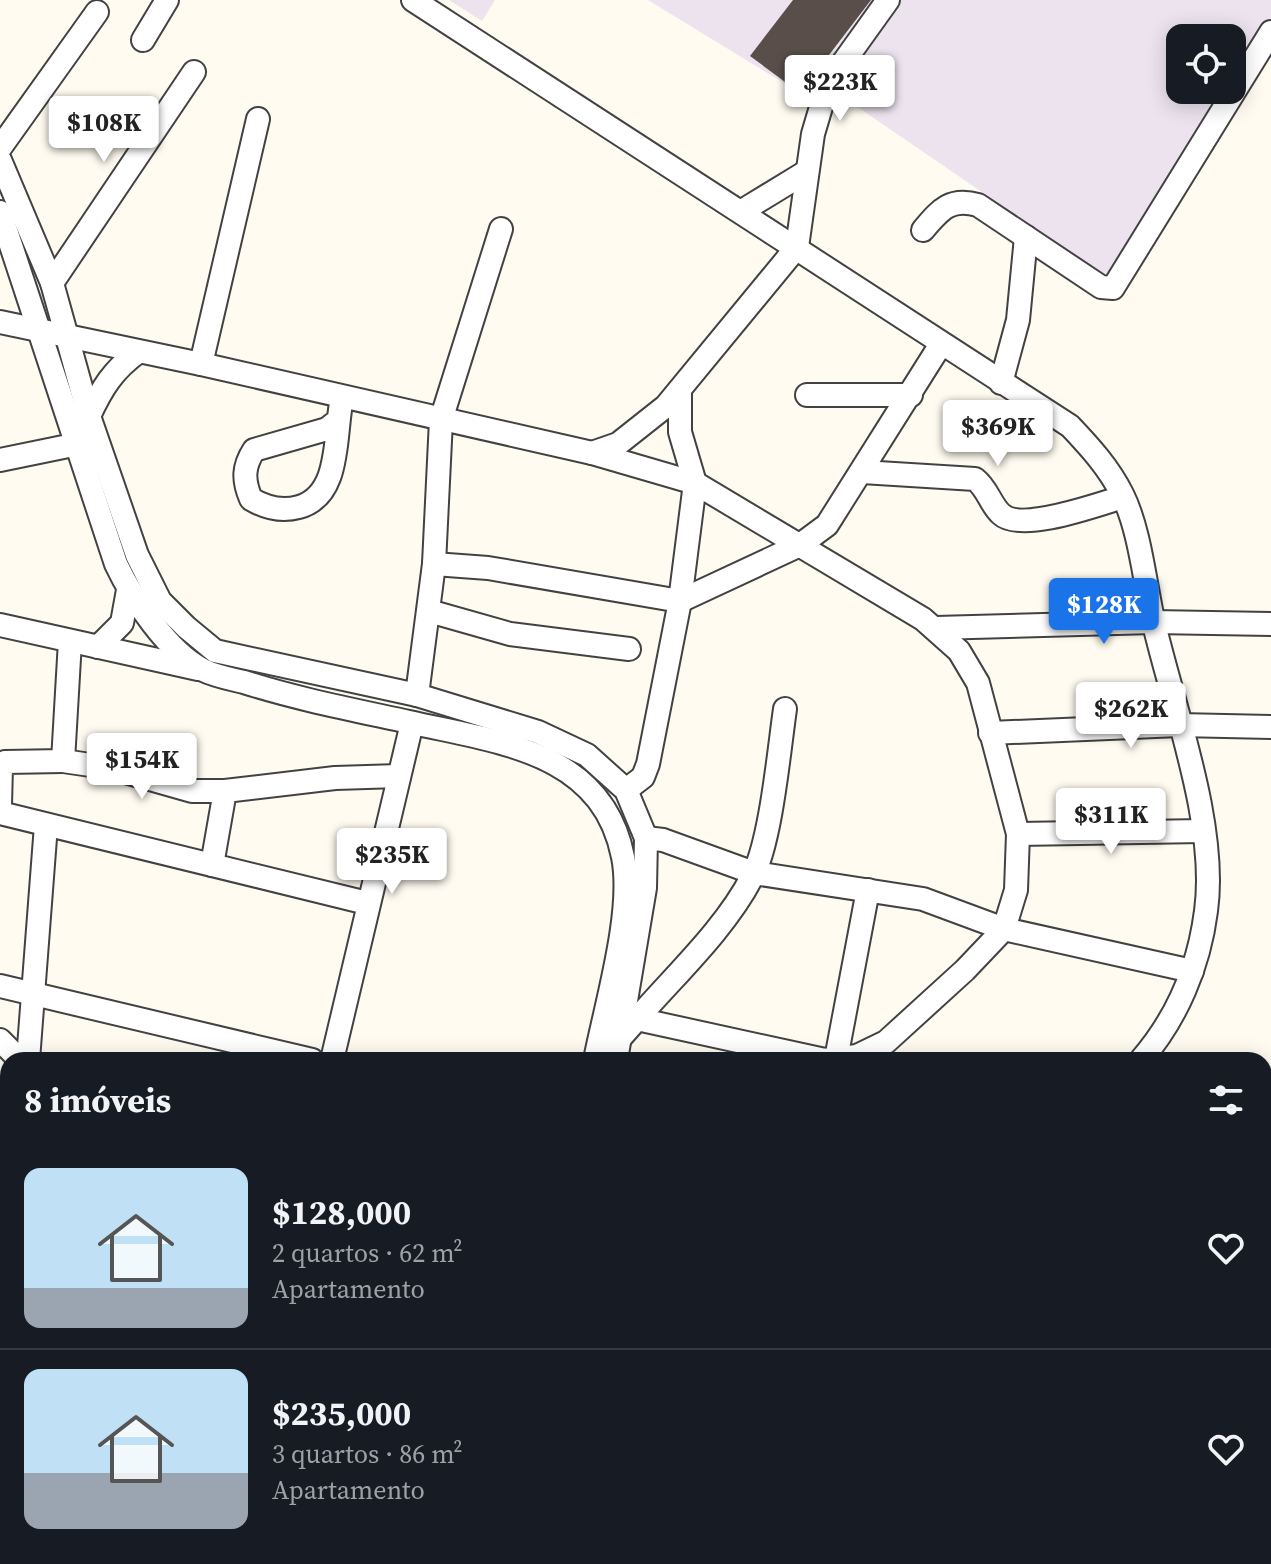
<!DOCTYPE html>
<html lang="pt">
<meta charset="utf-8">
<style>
:root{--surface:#171b24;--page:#20242c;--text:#f1f3f6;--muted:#9ea1a6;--line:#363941;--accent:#1a73e8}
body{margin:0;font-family:"Source Serif 4",serif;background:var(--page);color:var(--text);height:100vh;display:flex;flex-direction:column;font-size:30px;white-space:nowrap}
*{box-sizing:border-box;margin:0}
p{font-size:26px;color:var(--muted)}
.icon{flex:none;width:44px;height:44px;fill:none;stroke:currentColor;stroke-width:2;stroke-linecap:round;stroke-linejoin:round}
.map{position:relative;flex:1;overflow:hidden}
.sheet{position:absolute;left:0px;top:1052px;width:1272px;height:512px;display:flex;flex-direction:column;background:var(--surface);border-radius:24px 24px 0 0;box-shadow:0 4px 20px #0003}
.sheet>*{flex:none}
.buttons{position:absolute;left:1166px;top:24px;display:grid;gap:16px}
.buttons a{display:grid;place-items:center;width:80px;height:80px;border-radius:16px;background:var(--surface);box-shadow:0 4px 20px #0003;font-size:40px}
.price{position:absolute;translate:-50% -68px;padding:0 18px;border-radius:8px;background:#fff;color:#222;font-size:26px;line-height:52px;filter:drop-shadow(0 2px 4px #0008)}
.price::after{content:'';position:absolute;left:50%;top:48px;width:24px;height:18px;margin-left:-12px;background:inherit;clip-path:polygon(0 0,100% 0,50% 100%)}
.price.selected{background:var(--accent);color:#fff}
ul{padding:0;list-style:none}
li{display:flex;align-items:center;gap:24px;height:200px;padding:0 24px}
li+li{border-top:2px solid var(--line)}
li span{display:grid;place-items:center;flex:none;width:224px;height:160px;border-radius:16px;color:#555}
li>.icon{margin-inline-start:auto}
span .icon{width:96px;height:96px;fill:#fffc;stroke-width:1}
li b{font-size:34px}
h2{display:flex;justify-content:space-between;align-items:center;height:96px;padding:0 24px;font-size:34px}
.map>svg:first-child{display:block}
.industrial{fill:#ece3ee;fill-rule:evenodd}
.building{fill:#594e4a}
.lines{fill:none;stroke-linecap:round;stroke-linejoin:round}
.minor-casing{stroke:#424242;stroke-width:26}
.major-casing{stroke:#202020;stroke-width:30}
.highway-casing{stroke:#202020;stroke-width:34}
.minor{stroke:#fff;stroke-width:22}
.major{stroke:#ffc661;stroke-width:26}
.highway{stroke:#ff8b4f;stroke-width:30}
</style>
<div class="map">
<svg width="1271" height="1564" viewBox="0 0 1271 1564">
<rect width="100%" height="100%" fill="#fffbf1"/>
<g class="industrial">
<path d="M449 0H495L482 21Z"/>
<path d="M648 0H1271V41L1118 285 859 108 800 93ZM1180 38H1232V90H1180Z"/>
</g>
<path class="building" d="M793 0H871L800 93 750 56Z"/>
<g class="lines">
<defs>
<g id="minor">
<path d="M413 0 1070 426C1090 447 1109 468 1122 494 1140 529 1145 585 1154 624 1174 709 1218 826 1206 911 1199 966 1177 1018 1141 1060"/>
<path d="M143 40 167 0"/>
<path d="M0 148 97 12"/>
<path d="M0 160 52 283 89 416 137 555 160 601 186 627 215 651 417 695 538 732 587 755 626 790 646 838 645 888 616 1060"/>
<path d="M742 211 806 172"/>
<path d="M0 212 116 564C132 598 168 652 203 670 215 676 231 679 244 682 297 699 354 710 409 722 496 742 602 750 623 857 634 911 606 1004 595 1060"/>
<path d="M923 230C940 210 950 197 978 205L1101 287 1113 288 1271 32"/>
<path d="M52 283 194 72"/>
<path d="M0 322 201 364 592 453 695 483 923 619 959 651 978 683 1018 834 1016 890 1004 929 965 970 886 1042 857 1056 825 1060 637 1019 621 1037"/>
<path d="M201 364 258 119"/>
<path d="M1001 383 1018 320 1026 237"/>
<path d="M807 395H911"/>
<path d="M89 416C102 388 113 370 138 352"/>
<path d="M336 422 327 429 254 450C243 467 243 480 251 499 266 508 281 512 299 507 342 495 334 433 342 398"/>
<path d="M592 453 618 444 666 406 797 247 813 134 821 107 835 74 888 0"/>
<path d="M0 460 78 444"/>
<path d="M862 472 975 479C988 489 990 504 1001 514 1021 533 1099 504 1123 497"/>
<path d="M434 564 488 568 680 601 800 545 827 525 941 344"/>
<path d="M429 611 510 634 629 649"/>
<path d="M0 625 198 669"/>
<path d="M936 628 1153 622 1271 624"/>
<path d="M98 647 122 623 128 590"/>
<path d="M417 695 434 564 441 420 501 229"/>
<path d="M990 733 1179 725 1271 727"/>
<path d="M63 761 111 768 192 791H225"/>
<path d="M626 790 643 777 648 764 680 601 695 483 680 432V392"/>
<path d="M0 805 1 767 5 762 63 761 70 641"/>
<path d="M0 813 367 903"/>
<path d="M1018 834 1203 831"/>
<path d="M646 838 663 840 754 873 923 899 1004 929 1192 971"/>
<path d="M212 865 225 791 335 778 399 776"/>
<path d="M0 986 312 1060"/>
<path d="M637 1019C676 974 725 929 752 877 771 842 779 750 785 709"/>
<path d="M0 1040 20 1060"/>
<path d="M836 1059 868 890"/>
<path d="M28 1060 46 825"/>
<path d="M332 1060 412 723"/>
<path d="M0 1156 8 1148"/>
<path d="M1264 1184 1271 1179"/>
<path d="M0 1279 8 1287"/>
<path d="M0 1307 8 1316"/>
<path d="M0 1347H8"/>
<path d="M1 1453 8 1480"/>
<path d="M491 1556 523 1564"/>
<path d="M578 1556 615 1564"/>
<path d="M24 1564 26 1556"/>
<path d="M103 1564 112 1556"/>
<path d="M408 1564 411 1556"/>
<path d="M675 1564 676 1556"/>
<path d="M806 1564 825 1556"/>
<path d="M856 1564 878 1556"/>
</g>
<g id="major">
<path d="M1238 1556 1271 1558"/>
<path d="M1162 1564 1200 1556"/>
</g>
<g id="highway">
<path d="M1264 1417 1271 1414"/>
<path d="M1264 1443 1271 1440"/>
<path d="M910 1564 930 1556"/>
<path d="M966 1564 985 1556"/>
</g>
</defs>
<use href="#minor" class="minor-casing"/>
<use href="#major" class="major-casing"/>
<use href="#highway" class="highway-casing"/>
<use href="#minor" class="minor"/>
<use href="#major" class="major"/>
<use href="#highway" class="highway"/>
</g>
</svg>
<div class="buttons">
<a><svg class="icon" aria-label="locate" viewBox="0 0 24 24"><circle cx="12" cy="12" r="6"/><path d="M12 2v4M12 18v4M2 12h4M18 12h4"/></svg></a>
</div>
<b class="price" style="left:840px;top:123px">$223K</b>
<b class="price" style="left:104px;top:164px">$108K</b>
<b class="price" style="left:998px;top:468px">$369K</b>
<b class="price selected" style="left:1104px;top:646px">$128K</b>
<b class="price" style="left:1131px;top:750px">$262K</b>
<b class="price" style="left:142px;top:801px">$154K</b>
<b class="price" style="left:1111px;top:856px">$311K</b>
<b class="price" style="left:392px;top:896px">$235K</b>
<section class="sheet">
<h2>8 imóveis<svg class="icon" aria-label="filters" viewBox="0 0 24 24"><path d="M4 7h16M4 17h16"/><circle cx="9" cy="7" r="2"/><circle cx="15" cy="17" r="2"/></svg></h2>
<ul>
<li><span style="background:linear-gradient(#bfe0f5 75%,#9aa5b1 0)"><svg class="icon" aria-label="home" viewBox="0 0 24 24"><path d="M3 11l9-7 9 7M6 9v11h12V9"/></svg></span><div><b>$128,000</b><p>2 quartos · 62 m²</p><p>Apartamento</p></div><svg class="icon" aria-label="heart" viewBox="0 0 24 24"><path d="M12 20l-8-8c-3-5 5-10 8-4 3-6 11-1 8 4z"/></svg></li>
<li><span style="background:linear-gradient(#bfe0f5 65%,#9aa5b1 0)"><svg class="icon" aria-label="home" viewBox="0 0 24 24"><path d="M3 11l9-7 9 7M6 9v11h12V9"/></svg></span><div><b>$235,000</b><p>3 quartos · 86 m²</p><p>Apartamento</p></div><svg class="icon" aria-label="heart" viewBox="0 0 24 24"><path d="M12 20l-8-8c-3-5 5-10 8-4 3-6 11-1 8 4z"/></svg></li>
</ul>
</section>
</div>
